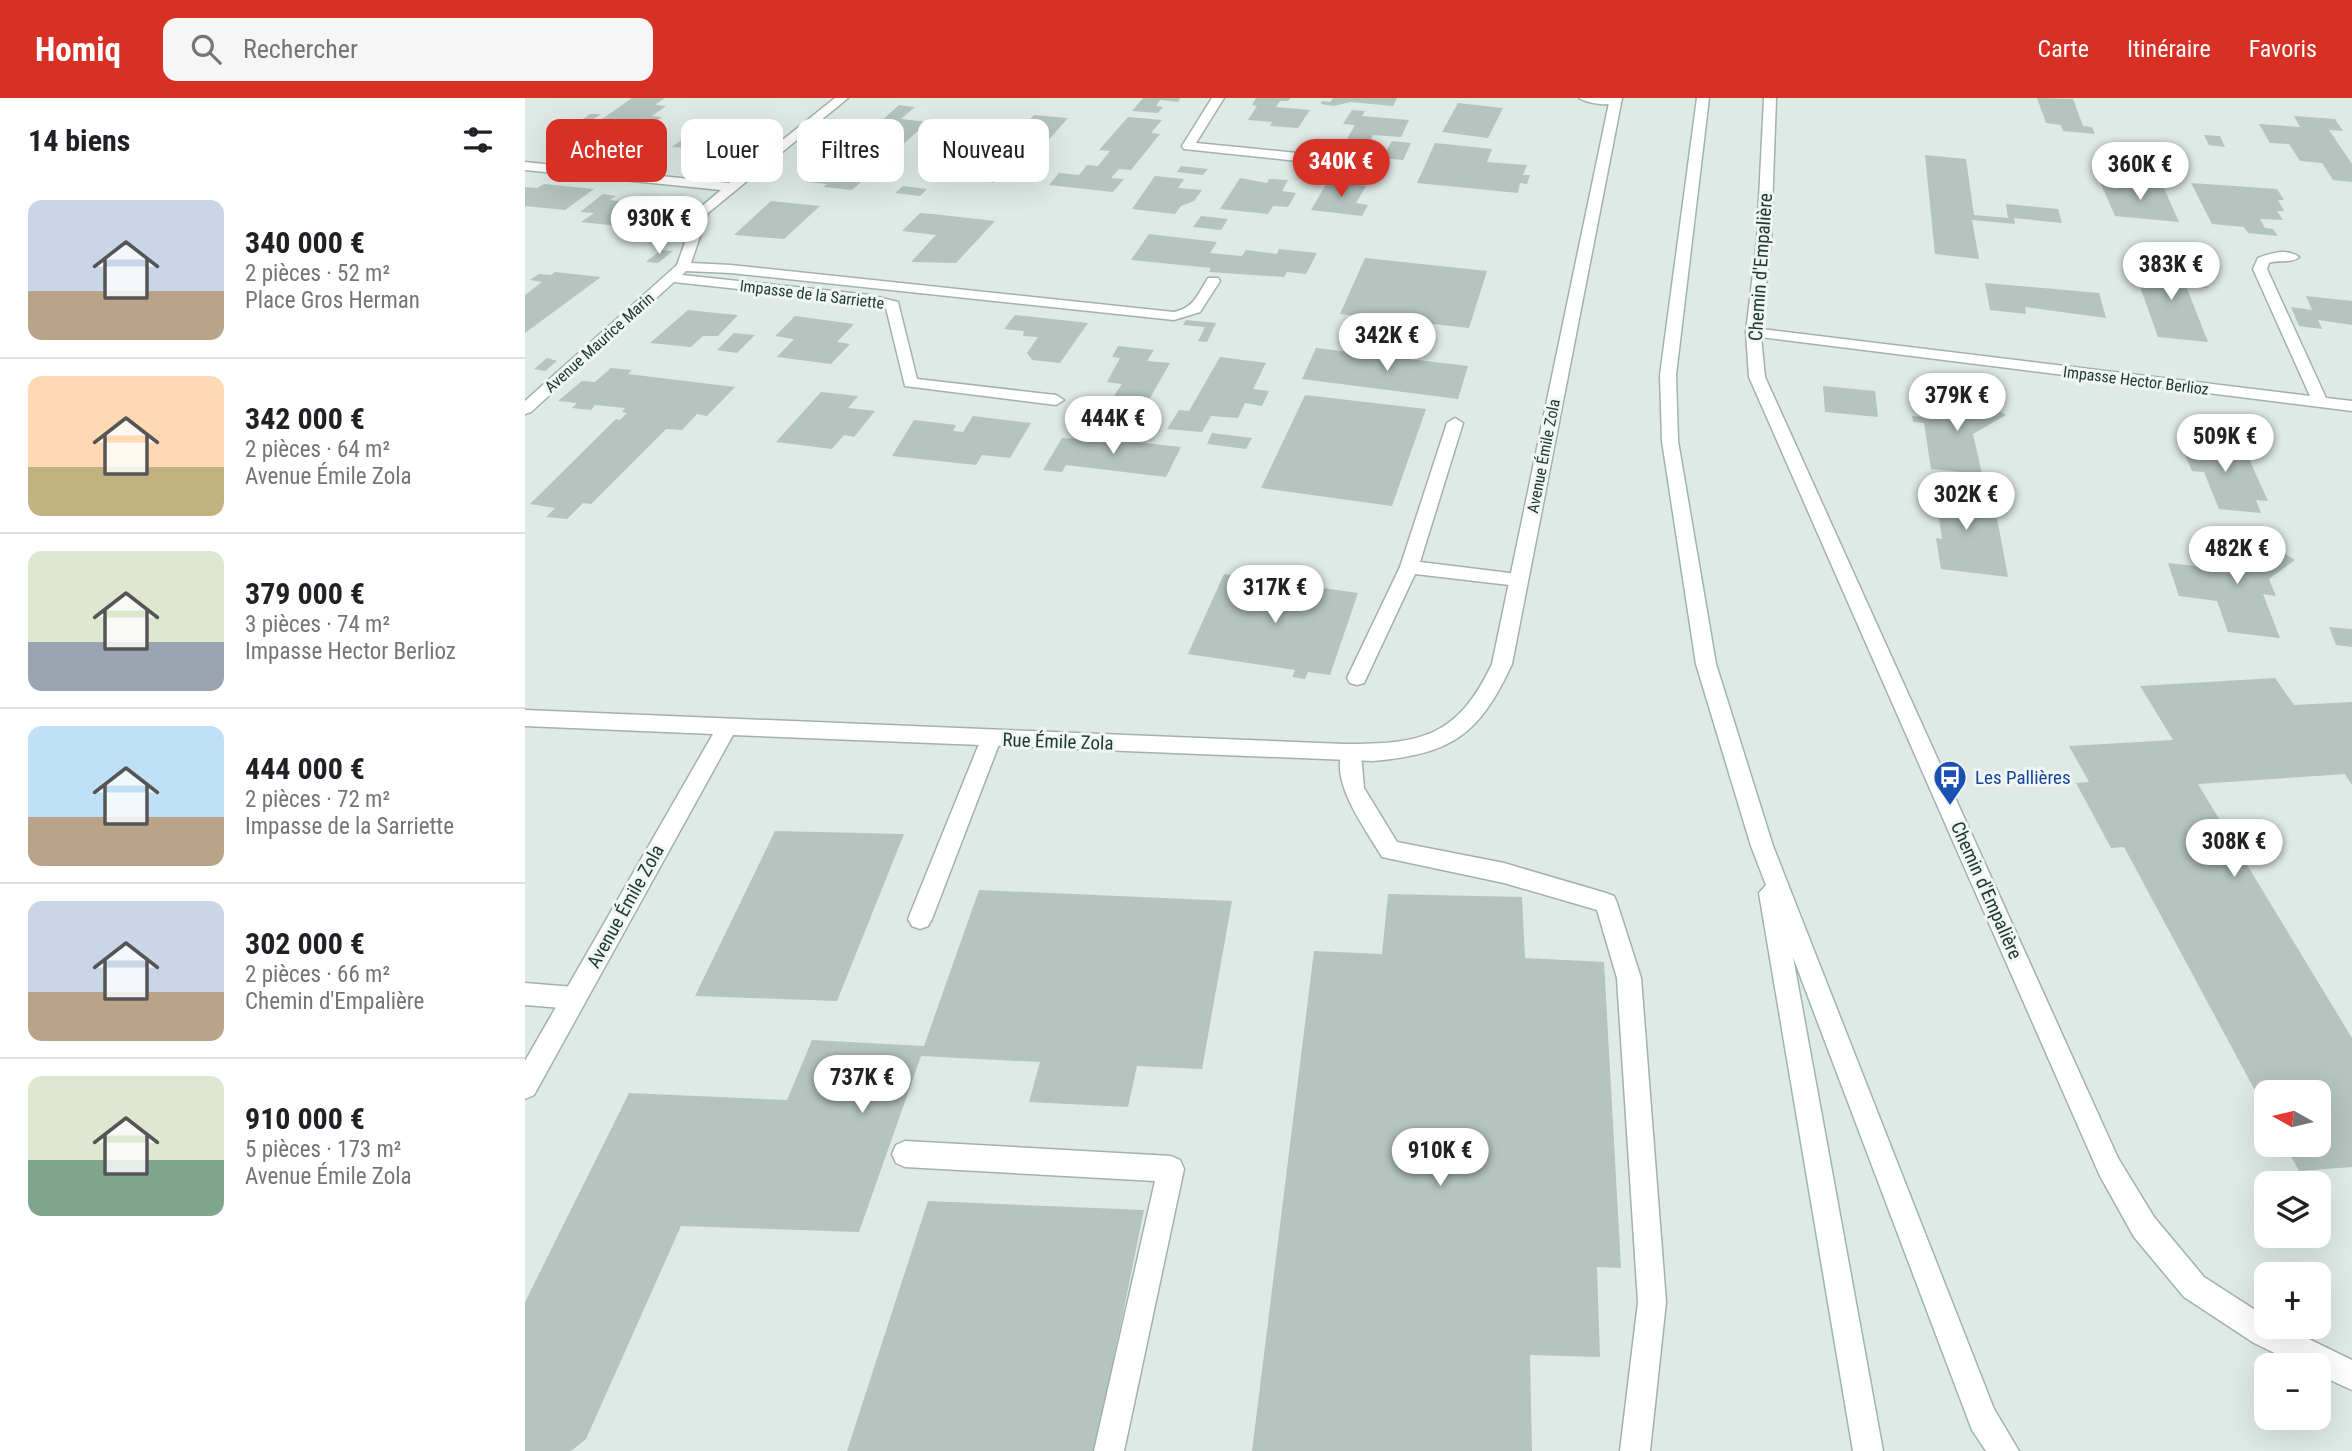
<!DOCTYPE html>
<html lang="fr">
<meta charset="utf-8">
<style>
:root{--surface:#fff;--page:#f6f6f6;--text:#202124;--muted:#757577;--line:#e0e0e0;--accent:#d93025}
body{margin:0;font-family:"Roboto Condensed",sans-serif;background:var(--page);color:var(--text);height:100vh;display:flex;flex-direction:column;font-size:26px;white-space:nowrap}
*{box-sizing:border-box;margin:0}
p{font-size:23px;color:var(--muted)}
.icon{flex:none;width:38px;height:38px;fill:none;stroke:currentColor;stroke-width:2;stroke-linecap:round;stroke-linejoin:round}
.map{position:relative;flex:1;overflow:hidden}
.sheet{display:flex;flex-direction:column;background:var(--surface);width:525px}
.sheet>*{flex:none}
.top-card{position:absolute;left:21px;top:21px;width:665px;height:63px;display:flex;gap:14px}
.needle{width:46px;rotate:278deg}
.tools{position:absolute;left:1729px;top:982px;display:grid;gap:14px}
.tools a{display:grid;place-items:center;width:77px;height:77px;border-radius:14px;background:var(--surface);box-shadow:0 7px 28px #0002;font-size:35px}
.price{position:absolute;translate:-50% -60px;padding:0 16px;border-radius:24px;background:#fff;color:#222;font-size:23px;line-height:46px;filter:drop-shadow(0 2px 4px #0008)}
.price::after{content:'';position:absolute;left:50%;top:42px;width:21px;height:16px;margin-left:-10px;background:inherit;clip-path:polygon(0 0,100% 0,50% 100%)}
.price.current{background:var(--accent);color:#fff}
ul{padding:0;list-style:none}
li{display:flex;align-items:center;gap:21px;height:175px;padding:0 28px}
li+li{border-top:2px solid var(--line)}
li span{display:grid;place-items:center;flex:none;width:196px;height:140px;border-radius:14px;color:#555}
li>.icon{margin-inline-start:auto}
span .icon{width:84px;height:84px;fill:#fffc;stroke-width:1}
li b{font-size:30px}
h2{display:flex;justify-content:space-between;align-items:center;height:84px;padding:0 28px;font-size:30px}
.pill{padding:0 24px;border-radius:14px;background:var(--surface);box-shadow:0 7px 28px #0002;font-size:24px;line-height:63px}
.pill.current{background:var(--accent);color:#fff}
header{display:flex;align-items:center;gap:42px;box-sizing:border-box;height:98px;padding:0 35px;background:var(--accent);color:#fff}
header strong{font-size:33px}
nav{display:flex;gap:38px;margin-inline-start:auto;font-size:24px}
.search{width:490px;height:63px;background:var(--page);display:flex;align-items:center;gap:18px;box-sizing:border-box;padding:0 24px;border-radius:14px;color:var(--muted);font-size:26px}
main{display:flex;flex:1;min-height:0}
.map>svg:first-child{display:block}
.building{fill:#b4c4bf}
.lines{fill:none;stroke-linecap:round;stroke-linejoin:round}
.service-casing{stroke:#a2b1ad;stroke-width:3}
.minor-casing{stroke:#a2b1ad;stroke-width:3}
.secondary-casing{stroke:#9eb5af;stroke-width:3}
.service{fill:#fff;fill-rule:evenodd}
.minor{fill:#fff;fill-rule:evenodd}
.secondary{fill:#fff;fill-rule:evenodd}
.labels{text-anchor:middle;stroke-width:6;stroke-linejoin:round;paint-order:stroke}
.far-street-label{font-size:16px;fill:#213935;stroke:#eff6f3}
.street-label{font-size:19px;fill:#213935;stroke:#eff6f3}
.transit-label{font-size:19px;fill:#164399;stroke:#eff6f3;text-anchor:start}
</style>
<header>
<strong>Homiq</strong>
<div class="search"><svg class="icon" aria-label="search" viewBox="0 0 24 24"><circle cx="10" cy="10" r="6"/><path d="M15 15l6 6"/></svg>Rechercher</div>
<nav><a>Carte</a><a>Itinéraire</a><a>Favoris</a></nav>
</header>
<main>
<section class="sheet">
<h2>14 biens<svg class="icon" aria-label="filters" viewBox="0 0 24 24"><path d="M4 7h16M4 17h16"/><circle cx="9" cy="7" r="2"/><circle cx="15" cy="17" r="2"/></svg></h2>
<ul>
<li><span style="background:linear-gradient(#c9d6e8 65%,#b9a48a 0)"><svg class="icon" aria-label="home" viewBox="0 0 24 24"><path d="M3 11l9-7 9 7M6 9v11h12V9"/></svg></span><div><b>340 000 €</b><p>2 pièces · 52 m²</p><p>Place Gros Herman</p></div></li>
<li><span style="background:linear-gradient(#ffd9b3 65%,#c2b280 0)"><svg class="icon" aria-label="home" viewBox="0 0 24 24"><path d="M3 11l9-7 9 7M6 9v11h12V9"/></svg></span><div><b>342 000 €</b><p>2 pièces · 64 m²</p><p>Avenue Émile Zola</p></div></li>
<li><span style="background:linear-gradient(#dfe7d0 65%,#9aa5b1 0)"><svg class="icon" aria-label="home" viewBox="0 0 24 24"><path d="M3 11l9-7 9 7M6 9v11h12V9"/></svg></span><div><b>379 000 €</b><p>3 pièces · 74 m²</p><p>Impasse Hector Berlioz</p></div></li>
<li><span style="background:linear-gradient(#bfe0f5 65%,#b9a48a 0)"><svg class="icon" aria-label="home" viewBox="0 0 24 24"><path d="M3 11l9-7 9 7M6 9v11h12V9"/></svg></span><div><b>444 000 €</b><p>2 pièces · 72 m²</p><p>Impasse de la Sarriette</p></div></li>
<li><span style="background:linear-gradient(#c9d6e8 65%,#b9a48a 0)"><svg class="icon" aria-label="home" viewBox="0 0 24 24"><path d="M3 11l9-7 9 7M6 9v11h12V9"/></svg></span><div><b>302 000 €</b><p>2 pièces · 66 m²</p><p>Chemin d'Empalière</p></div></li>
<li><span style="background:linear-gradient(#dfe7d0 60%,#7fa58c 0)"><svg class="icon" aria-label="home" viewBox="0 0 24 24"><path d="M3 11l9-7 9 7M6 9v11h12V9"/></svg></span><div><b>910 000 €</b><p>5 pièces · 173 m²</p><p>Avenue Émile Zola</p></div></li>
</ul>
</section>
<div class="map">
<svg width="1827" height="1353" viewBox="0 0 1827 1353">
<rect width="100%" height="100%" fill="#dfeae6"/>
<g class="building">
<path d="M107 0H140L130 7 141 8 127 18 137 19 130 24H134L114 40 95 38 79 50 40 47Z"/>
<path d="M618 0H655L653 4 635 2 631 8 638 9 633 15 607 13Z"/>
<path d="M731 0H766L763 3H755L751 9 785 12 773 30 745 28 747 24 723 22 732 8 727 7Z"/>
<path d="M808 0H872L868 8 825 4 809 8 796 6 797 3 805 4Z"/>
<path d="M1512 0 1548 1 1558 28 1567 29 1570 36 1538 33 1536 27 1521 25Z"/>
<path d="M933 5 978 10 963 40 917 34Z"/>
<path d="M374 7 390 9 376 21 403 24 327 92 298 89 302 86 281 84 295 71 283 70 319 39 336 41Z"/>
<path d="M827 12 840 13 837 18 884 22 876 39 848 37 843 47 820 45 830 27 818 26Z"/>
<path d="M65 16H76L40 42 30 41Z"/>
<path d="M509 17 543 20 521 45H513L495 64 491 65 501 76 467 85 456 74 473 69 471 67 479 59 467 58 482 42H486Z"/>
<path d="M1769 18 1810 21 1818 33 1804 32 1827 66V84L1808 82 1797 65 1775 63 1764 46 1745 45 1734 26 1775 29Z"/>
<path d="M603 19 637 22 626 35 635 36 606 72 594 71 586 80 599 81 588 94 524 87 534 75 554 77 562 67 573 68 585 53 574 52Z"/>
<path d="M177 27 200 29 233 32 205 53 147 49Z"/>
<path d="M1679 37 1695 38 1700 49 1684 47Z"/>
<path d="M867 43 886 45 878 62 857 60Z"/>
<path d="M910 45 967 51 962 64 1002 67 998 77H1005L1002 86 995 85 993 95 892 85Z"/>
<path d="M1400 57 1441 61 1449 117 1483 120 1481 106 1533 111 1537 125 1489 120 1490 126 1447 122 1454 161 1410 156Z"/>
<path d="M817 65 840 68 836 77 812 74Z"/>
<path d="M656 68 683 71 678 77 652 74Z"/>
<path d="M630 78 659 81 653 90 677 92 669 103 656 108 650 116 607 111Z"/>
<path d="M715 80 742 85 744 81 763 82 757 93 771 95 763 109 748 108 743 116 695 111Z"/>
<path d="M803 83 841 88 831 105 843 107 837 118 786 112Z"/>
<path d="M1575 84 1638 88 1654 124 1590 118Z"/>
<path d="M1666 85 1752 91 1759 102H1753L1759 113H1752L1758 122 1735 121 1740 130 1748 131 1753 138 1723 135 1719 129 1687 126Z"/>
<path d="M19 86 69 91 40 112 0 108V89L12 90Z"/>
<path d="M378 88 402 91 395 98 370 95Z"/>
<path d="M78 96 91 98 85 102 129 107 123 111 134 112 111 130 56 124 69 115 55 114Z"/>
<path d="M246 103 295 108 259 141 209 137Z"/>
<path d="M395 115 408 116 470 123 431 165 386 164 411 137 377 133Z"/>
<path d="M676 118 703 121 696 132 668 129Z"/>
<path d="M624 136 692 144 685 155 717 158 721 152 752 156 754 151 792 155 781 176 762 174 759 179 684 174 686 170 606 162Z"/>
<path d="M136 152 148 153 133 165 121 164Z"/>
<path d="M840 160 962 173 944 230 815 216Z"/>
<path d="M1604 168 1676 175 1682 190 1661 188 1683 244 1633 239 1614 186H1610Z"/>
<path d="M30 174 76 179 0 235V197L17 184 5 182 14 176 26 177Z"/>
<path d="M1460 185 1574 195 1581 220 1500 209 1501 216 1465 212Z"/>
<path d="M1781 198 1827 203V227L1793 222 1797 231 1774 228 1766 209 1787 212Z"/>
<path d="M163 212 201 216 213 217 193 238H178L166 249 125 245Z"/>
<path d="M490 217 563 225 535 265 507 262 502 255 513 239 498 238 499 233 479 231Z"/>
<path d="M270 218 329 226 312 244 325 246 306 266 252 259 269 241 250 238Z"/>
<path d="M661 222 691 225 682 244 673 243 680 229 658 227Z"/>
<path d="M209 235 230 237 212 255 192 252Z"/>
<path d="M593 248 629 252 622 263 645 265 621 307 601 305 604 299 589 298 597 286 582 284 595 260 587 259Z"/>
<path d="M791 250 943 268 933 301 777 281Z"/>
<path d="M695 259 741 265 728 291 744 293 737 308 720 305 713 320 686 318 677 334 642 331 654 312 664 313Z"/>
<path d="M22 260 32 263 20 273 9 271Z"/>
<path d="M86 270 107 272 103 276 210 289 182 318 172 316 157 332 141 331 66 406 58 405 42 421 21 419 30 410 5 406 91 321 95 322 102 315 97 314 100 310 70 307 66 312 47 310 52 305 33 303 57 283 70 284Z"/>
<path d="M1298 288 1350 293 1353 319 1300 314Z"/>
<path d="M296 294 333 298 323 310 350 313 329 339 319 337 307 351 251 344Z"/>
<path d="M1443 295 1481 317 1448 336 1457 376 1406 371 1399 325 1388 324 1387 318 1398 319Z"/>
<path d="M780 297 901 311 867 408 736 390Z"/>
<path d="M448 318 506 325 485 360 457 357 451 367 367 358 389 322 431 327 428 333 438 334Z"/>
<path d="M687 335 727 340 721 351 682 346Z"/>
<path d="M557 337 637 347 656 349 641 379 541 367 537 374 518 372 537 340 555 341Z"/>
<path d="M1653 340 1704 344 1711 358 1723 359 1743 403 1731 402 1736 415 1694 411 1679 374 1667 373Z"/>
<path d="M1403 383 1450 388 1455 419 1472 420 1483 479 1416 471 1411 440 1417 441 1413 414 1407 413Z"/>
<path d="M1737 442 1770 462 1744 481 1751 498 1738 496 1755 540 1703 534 1692 503 1654 498 1643 465 1679 469 1714 445 1724 451Z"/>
<path d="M699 476 833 495 805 577 783 574 780 581 767 579 770 572 663 556Z"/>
<path d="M1804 529 1827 531V549L1811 547Z"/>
<path d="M1750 580 1769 607 1827 604V687L1820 676 1673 686 1827 940V1069L1774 1073 1759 1046H1794V994H1741V1013L1599 749 1586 750 1551 685 1564 684 1544 648 1648 642 1615 588Z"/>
<path d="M250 733 379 736 312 903 170 898Z"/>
<path d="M454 792 707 803 677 971 612 968 603 1009 504 1004 515 964 396 958 334 1134 156 1128 61 1341 46 1353H0V1204L104 995 262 1002 287 942 399 948Z"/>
<path d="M863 796 997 799 1000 860 1079 864 1096 1170 1072 1169 1075 1259 1005 1257 1007 1353H727L789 853 857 856Z"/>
<path d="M403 1103 619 1112 570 1353H322Z"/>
</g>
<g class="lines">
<defs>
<g id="service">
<path d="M1054 0H1091L1096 3C1087 9 1063 6 1054 0Z"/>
<path d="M930 320 938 325 895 464 993 476 999 477 1002 482 999 487 993 488 890 476 839 585 832 587 825 585 822 580 875 469 922 325Z"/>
<path d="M466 633 473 635 476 641 407 821 403 828 395 831 387 828 383 821 456 641 459 635Z"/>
<path d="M826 647 833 649 836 655 839 690 872 744 979 765 1081 795 1089 798 1092 805 1116 880 1141 1204 1125 1353H1095L1113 1204 1092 880 1072 812 979 785 857 759C841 731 802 682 819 649Z"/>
<path d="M0 885 49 889 58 892 61 900 58 908 49 911 0 907Z"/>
<path d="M380 1043 646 1058 655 1062 659 1071 599 1353H569L630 1083 380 1069 371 1065 367 1056 371 1047Z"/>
</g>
<g id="minor">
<path d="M310 0H323L183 115 166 165 206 167 649 214C669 210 673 196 683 180H693L695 183 675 214 649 222 206 175 161 173 157 177 345 197 373 204 392 281 531 297 539 302 531 307 380 288 361 210 345 205 149 184 6 314 0 316V303L152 167 171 113 196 92 0 72V64L204 85Z"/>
<path d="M687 0H699L671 45 782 56 788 60 782 64 659 51 657 48Z"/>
<path d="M1085 0H1097L987 566C954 637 927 656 848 663L208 637 9 997 0 1001V963L188 636 0 628V612L819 646C896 646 932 640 967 566Z"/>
<path d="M1239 0H1251L1246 142 1236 231 1785 298 1728 171 1733 160C1746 155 1762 150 1774 159 1767 166 1753 161 1744 165L1742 171 1801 300 1827 303V313L1236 239 1240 279 1593 1060 1629 1119 1679 1179 1741 1219V1228H1757L1827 1262V1292L1794 1277V1267H1774L1729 1245 1659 1199 1609 1139 1575 1078 1224 279 1221 234 1232 142Z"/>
</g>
<path id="secondary" d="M1172 0H1184L1151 277 1153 343 1191 566 1248 748 1469 1311 1494 1353H1461L1447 1332 1268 859 1358 1353H1328L1234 795 1241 787 1226 748 1171 566 1137 343 1135 277Z"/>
</defs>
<use href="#service" class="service-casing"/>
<use href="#minor" class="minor-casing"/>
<use href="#secondary" class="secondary-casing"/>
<use href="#service" class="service"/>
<use href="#minor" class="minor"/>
<use href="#secondary" class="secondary"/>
</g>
<defs>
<symbol id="bus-pin" viewBox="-11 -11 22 30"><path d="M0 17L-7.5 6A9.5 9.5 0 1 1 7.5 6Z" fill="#1a4fb4" stroke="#eff6f3"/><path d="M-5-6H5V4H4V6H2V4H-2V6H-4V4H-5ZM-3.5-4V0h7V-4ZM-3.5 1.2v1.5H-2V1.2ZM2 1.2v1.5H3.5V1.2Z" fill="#fff"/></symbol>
</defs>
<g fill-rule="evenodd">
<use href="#bus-pin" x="1406" y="660" width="38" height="52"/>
</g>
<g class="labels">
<g class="far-street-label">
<text transform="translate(287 196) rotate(7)" y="6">Impasse de la Sarriette</text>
<text transform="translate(74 244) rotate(-42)" y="6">Avenue Maurice Marin</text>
<text transform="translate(1611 282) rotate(7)" y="6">Impasse Hector Berlioz</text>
<text transform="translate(1018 358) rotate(-79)" y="6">Avenue Émile Zola</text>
</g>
<g class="street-label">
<text transform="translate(1235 169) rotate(-86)" y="7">Chemin d'Empalière</text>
<text transform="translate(533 643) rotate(2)" y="7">Rue Émile Zola</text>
<text transform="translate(1462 792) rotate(66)" y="7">Chemin d'Empalière</text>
<text transform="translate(100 808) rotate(-61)" y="7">Avenue Émile Zola</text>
</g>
<g class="transit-label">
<text x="1450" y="686">Les Pallières</text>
</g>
</g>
</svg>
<div class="tools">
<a><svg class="needle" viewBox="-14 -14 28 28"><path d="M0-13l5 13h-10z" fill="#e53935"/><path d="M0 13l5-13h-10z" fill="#757577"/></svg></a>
<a><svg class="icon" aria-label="layers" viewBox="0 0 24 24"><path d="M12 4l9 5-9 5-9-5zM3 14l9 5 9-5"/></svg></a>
<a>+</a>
<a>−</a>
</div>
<b class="price current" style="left:816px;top:101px">340K €</b>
<b class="price" style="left:1615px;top:104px">360K €</b>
<b class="price" style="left:134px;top:158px">930K €</b>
<b class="price" style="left:1646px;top:204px">383K €</b>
<b class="price" style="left:862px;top:275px">342K €</b>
<b class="price" style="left:1432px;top:335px">379K €</b>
<b class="price" style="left:588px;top:358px">444K €</b>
<b class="price" style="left:1700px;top:376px">509K €</b>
<b class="price" style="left:1441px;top:434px">302K €</b>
<b class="price" style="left:1712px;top:488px">482K €</b>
<b class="price" style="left:750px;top:527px">317K €</b>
<b class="price" style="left:1709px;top:781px">308K €</b>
<b class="price" style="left:337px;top:1017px">737K €</b>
<b class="price" style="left:915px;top:1090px">910K €</b>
<div class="top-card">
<a class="pill current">Acheter</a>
<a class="pill">Louer</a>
<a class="pill">Filtres</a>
<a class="pill">Nouveau</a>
</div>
</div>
</main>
